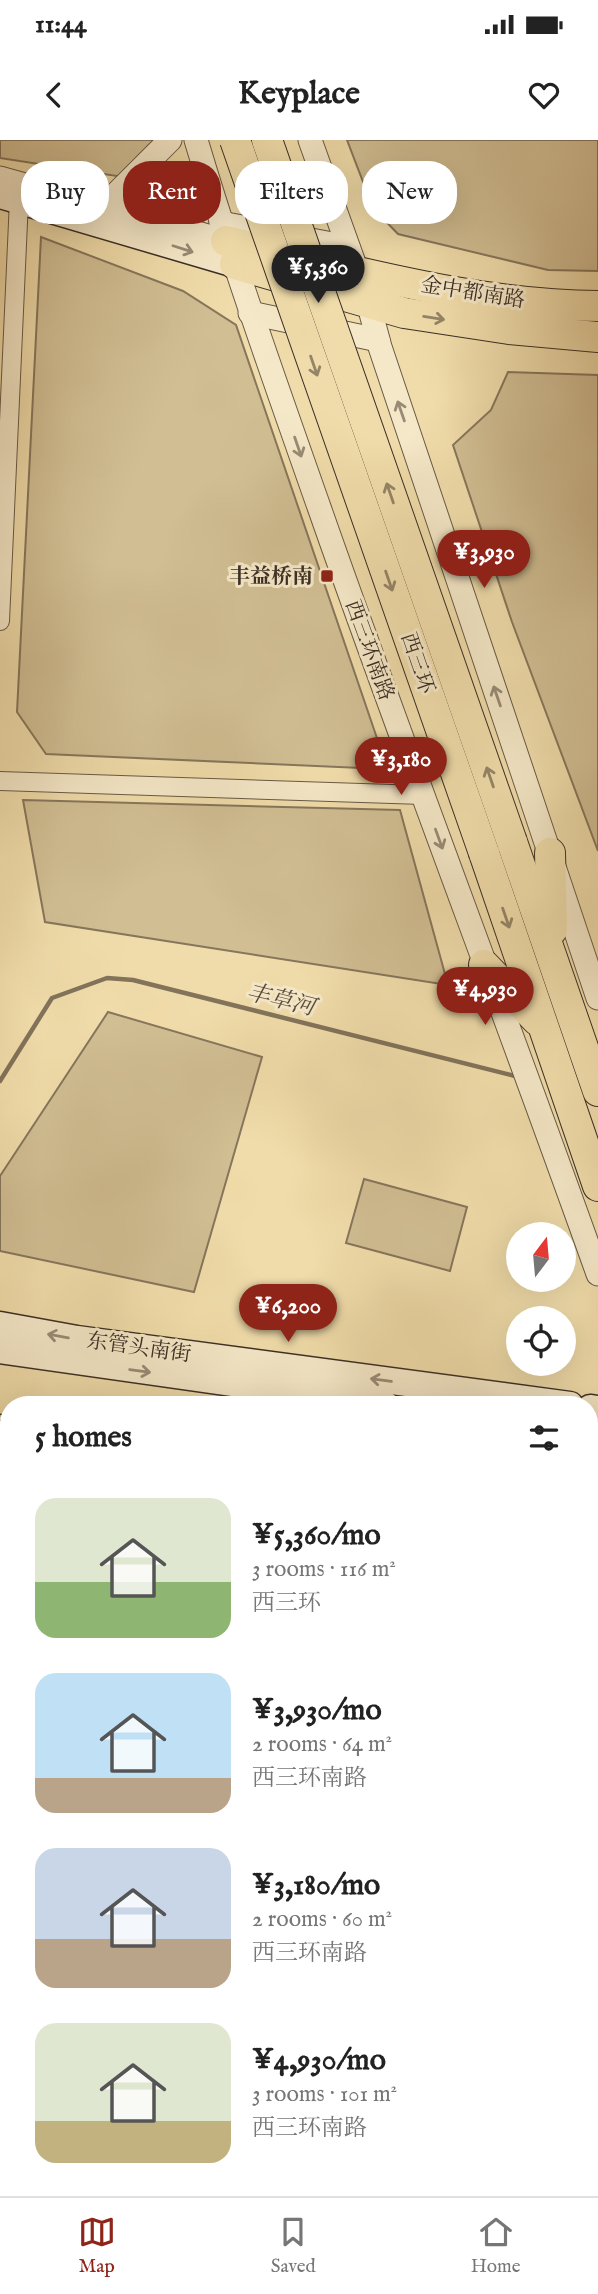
<!DOCTYPE html>
<meta charset="utf-8">
<style>
:root{--surface:#fff;--page:#f6f6f6;--text:#222;--muted:#767676;--line:#e0e0e0;--accent:#8f2418}
body{margin:0;font-family:"IM FELL English","Noto Serif SC",serif;background:var(--page);color:var(--text);height:100vh;display:flex;flex-direction:column;font-size:26px;white-space:nowrap}
*{box-sizing:border-box;margin:0}
p{font-size:23px;color:var(--muted)}
.icon{flex:none;width:38px;height:38px;fill:none;stroke:currentColor;stroke-width:2;stroke-linecap:round;stroke-linejoin:round}
.map{position:relative;flex:1;overflow:hidden}
.panel{position:absolute;left:0px;top:1256px;width:598px;height:800px;display:flex;flex-direction:column;background:var(--surface);border-radius:28px 28px 0 0;box-shadow:0 7px 28px #0002}
.panel>*{flex:none}
.banner{position:absolute;left:21px;top:21px;width:556px;height:63px;display:flex;gap:14px}
.needle{width:46px;rotate:16deg}
.buttons{position:absolute;left:506px;top:1082px;display:grid;gap:14px}
.buttons a{display:grid;place-items:center;width:70px;height:70px;border-radius:50%;background:var(--surface);box-shadow:0 7px 28px #0002;font-size:35px}
.price{position:absolute;translate:-50% -60px;padding:0 16px;border-radius:24px;background:var(--accent);color:#fff;font-size:23px;line-height:46px;filter:drop-shadow(0 2px 4px #0008)}
.price::after{content:'';position:absolute;left:50%;top:42px;width:21px;height:16px;margin-left:-10px;background:inherit;clip-path:polygon(0 0,100% 0,50% 100%)}
.price.current{background:#222;color:#fff}
ul{padding:0;list-style:none}
li{display:flex;align-items:center;gap:21px;height:175px;padding:0 35px}
li span{display:grid;place-items:center;flex:none;width:196px;height:140px;border-radius:21px;color:#555}
li>.icon{margin-inline-start:auto}
span .icon{width:84px;height:84px;fill:#fffc;stroke-width:1}
li b{font-size:30px}
h2{display:flex;justify-content:space-between;align-items:center;height:84px;padding:0 35px;font-size:30px}
.chip{padding:0 24px;border-radius:28px;background:var(--surface);box-shadow:0 7px 28px #0002;font-size:24px;line-height:63px}
.chip.current{background:var(--accent);color:#fff}
.status{display:flex;justify-content:space-between;align-items:center;height:49px;padding:0 35px;background:var(--surface);direction:ltr}
.status svg{height:19px;fill:currentColor}
header{display:flex;justify-content:space-between;align-items:center;height:91px;padding:0 35px;background:var(--surface);font-size:32px;font-weight:700}
.dock{display:flex;justify-content:space-around;align-items:center;height:98px;border-top:2px solid var(--line);background:var(--surface);font-size:19px;color:var(--muted)}
.dock a{display:grid;justify-items:center;gap:4px}
.dock .current{color:var(--accent)}
.map>svg:first-child{display:block}
.green{fill:#d1be93;stroke:#86765c;stroke-width:2}
.lines{fill:none;stroke-linecap:round;stroke-linejoin:round}
.stream{stroke:#82735a;stroke-width:4.5}
.minor-casing{stroke:#685a46;stroke-width:20}
.tertiary-casing{stroke:#685a46;stroke-width:25}
.secondary-casing{stroke:#3a2e25;stroke-width:29}
.primary-casing{stroke:#3a2e25;stroke-width:32}
.trunk-casing{stroke:#3a2e25;stroke-width:32}
.minor{stroke:#f5e8c8;stroke-width:18}
.tertiary{stroke:#f5e8c8;stroke-width:23}
.secondary{stroke:#f5e8c8;stroke-width:26}
.primary{stroke:#f0dcaa;stroke-width:30}
.trunk{stroke:#f0dcaa;stroke-width:30}
.rail-casing{stroke:#3a2e25;stroke-width:7}
.rail{stroke:#f5e8c8;stroke-width:4.5;stroke-dasharray:13;stroke-linecap:butt}
.trunk-bridge-casing{stroke:#3a2e25;stroke-width:32;stroke-linecap:butt}
.trunk-bridge{stroke:#f0dcaa;stroke-width:30}
.wall{fill:#84755b;stroke:#3a2e25;stroke-width:2}
.shaded-wall{fill:#6b5f4a;stroke:#3a2e25;stroke-width:2}
.building{fill:#99886a;stroke:#3a2e25;stroke-width:2}
.oneway{stroke:#988b76}
.oneway2{stroke:#958568}
.poi-dot{fill:#8f2418;stroke:#f5e8c8;stroke-width:2.5}
.labels{text-anchor:middle;stroke-width:6;stroke-linejoin:round;paint-order:stroke}
.street-label{font-size:21px;fill:#3a2e25;stroke:#f5e8c8}
.poi-label{font-size:21px;font-weight:bold;fill:#3a2e25;stroke:#f5e8c8;text-anchor:end}
.water-label{font-size:23px;font-style:italic;fill:#584b3b;stroke:#f5e8c8}
</style>
<div class="status"><b>11:44</b><svg viewBox="0 0 49 12"><path d="M0 12V9h3v3zM5 12V6h3v6zM10 12V3h3v9zM15 12V0h3v12zM26 1h20v11H26zM47 4h2v5h-2z"/></svg></div>
<header><svg class="icon" aria-label="back" viewBox="0 0 24 24"><path d="M15 5l-7 7 7 7"/></svg>Keyplace<svg class="icon" aria-label="heart" viewBox="0 0 24 24"><path d="M12 20l-8-8c-3-5 5-10 8-4 3-6 11-1 8 4z"/></svg></header>
<div class="map">
<svg width="598" height="2056" viewBox="0 0 598 2056">
<rect width="100%" height="100%" fill="#f0dcaa"/>
<filter id="stains"><feTurbulence type="fractalNoise" baseFrequency=".00286" numOctaves="4"/><feColorMatrix values="0 0 0 0 .2 0 0 0 0 .09 0 0 0 0 .02 0 0 0 .5 -.17"/></filter>
<radialGradient id="worn" r=".72"><stop offset=".6" stop-color="#630" stop-opacity="0"/><stop offset="1" stop-color="#630" stop-opacity=".3"/></radialGradient>
<g class="green">
<path d="M0 0H155L123 37 0 18Z"/>
<path d="M347 0H598V131L548 130 398 94 373 68Z"/>
<path d="M41 97 183 151 236 185 379 604 361 628 46 614 17 572Z"/>
<path d="M508 232 598 235V711L512 482 453 305 491 270Z"/>
<path d="M23 660 400 670 448 845 45 782Z"/>
<path d="M108 872 262 917 194 1152 0 1111V1036Z"/>
<path d="M364 1039 467 1067 450 1131 346 1103Z"/>
<path d="M590 1474 598 1475V1892L590 1889Z"/>
</g>
<g class="lines">
<path class="stream" d="M0 941 52 858 107 838 133 840 519 937"/>
<defs>
<g id="minor">
<path d="M0 481 19 60"/>
<path d="M0 641 423 655"/>
<path d="M0 1871 9 1874"/>
<path d="M113 2048 118 2056"/>
</g>
<g id="tertiary">
<path d="M196 0C233 124 276 245 319 367 409 624 507 878 598 1134"/>
<path d="M310 0 368 162 380 207 598 858"/>
<path d="M0 38 226 101"/>
<path d="M103 67 170 0"/>
<path d="M221 83 348 107"/>
<path d="M250 173 378 200"/>
<path d="M0 1771 9 1774"/>
<path d="M590 1922 598 1924"/>
</g>
<g id="secondary">
<path d="M0 55 235 124"/>
<path d="M0 1185 77 1199 570 1265"/>
<path d="M0 1210 386 1265"/>
<path d="M590 1268 598 1269"/>
<path d="M590 1294 598 1295"/>
</g>
<g id="primary">
<path d="M226 101C348 129 472 165 598 166"/>
<path d="M235 124 404 173 509 189 598 197"/>
</g>
<g id="trunk">
<path d="M512 702 598 951"/>
<path d="M484 713 598 1046"/>
<path d="M550 713 552 790"/>
<path d="M484 825 537 880"/>
</g>
</defs>
<use href="#minor" class="minor-casing"/>
<use href="#tertiary" class="tertiary-casing"/>
<use href="#secondary" class="secondary-casing"/>
<use href="#primary" class="primary-casing"/>
<use href="#trunk" class="trunk-casing"/>
<use href="#minor" class="minor"/>
<use href="#tertiary" class="tertiary"/>
<use href="#secondary" class="secondary"/>
<use href="#primary" class="primary"/>
<use href="#trunk" class="trunk"/>
<defs>
<g id="rail">
<path d="M0 1277 9 1279"/>
<path d="M0 1290 9 1292"/>
<path d="M0 1303 9 1305"/>
<path d="M0 1316 9 1318"/>
<path d="M590 1389 598 1391"/>
<path d="M590 1402 598 1404"/>
<path d="M590 1416 598 1417"/>
<path d="M590 1429 598 1430"/>
</g>
</defs>
<use href="#rail" class="rail-casing"/>
<use href="#rail" class="rail"/>
<defs>
<g id="trunk-bridge">
<path d="M235 0 484 713"/>
<path d="M267 0 512 702"/>
</g>
</defs>
<use href="#trunk-bridge" class="trunk-bridge-casing"/>
<use href="#trunk-bridge" class="trunk-bridge"/>
</g>
<g class="wall">
<path d="M0 1415 9 1417V1491L0 1490Z"/>
<path d="M0 1664 9 1667V1725L0 1722Z"/>
<path d="M9 1805V1851L4 1849V1818Z"/>
<path d="M590 1933 598 1936V1996L590 1993Z"/>
<path d="M0 1935 9 1938V1997L0 1994Z"/>
<path d="M70 2048H106V2056H74Z"/>
<path d="M160 2048H289L293 2056H187Z"/>
<path d="M340 2048H369L366 2056Z"/>
<path d="M415 2048H590L593 2056H440Z"/>
</g>
<g class="shaded-wall">
<path d="M593 2034V2056H586L589 2048H590Z"/>
<path d="M26 2048H28V2056H23Z"/>
<rect x="81" y="2048" width="25" height="8"/>
</g>
<g class="building">
<path d="M0 1415 9 1417V1469L0 1467Z"/>
<path d="M0 1664 9 1667V1702L0 1699Z"/>
<path d="M9 1805V1820L4 1818Z"/>
<path d="M590 1933 598 1936V1973L590 1971Z"/>
<path d="M0 1935 9 1938V1966L0 1963Z"/>
<path d="M0 2032 9 2035V2048H26L23 2056H0Z"/>
<path d="M590 2033 593 2034 590 2044Z"/>
<path d="M259 2048H289L293 2056H263Z"/>
<path d="M510 2048H589L586 2056H536Z"/>
</g>
<defs><path id="oneway-shaft" d="M-6 0H5M1.5-3L5.5 0L1.5 3" fill="none" stroke-width="1.6" stroke-linecap="round" stroke-linejoin="round" transform="scale(1.75)"/></defs>
<g class="oneway">
<use href="#oneway-shaft" transform="translate(183 109) rotate(18)"/>
<use href="#oneway-shaft" transform="translate(401 271) rotate(-109)"/>
<use href="#oneway-shaft" transform="translate(298 307) rotate(71)"/>
<use href="#oneway-shaft" transform="translate(497 556) rotate(-109)"/>
<use href="#oneway-shaft" transform="translate(439 699) rotate(70)"/>
<use href="#oneway-shaft" transform="translate(58 1196) rotate(-170)"/>
<use href="#oneway-shaft" transform="translate(140 1231) rotate(8)"/>
<use href="#oneway-shaft" transform="translate(381 1240) rotate(-172)"/>
</g>
<g class="oneway2">
<use href="#oneway-shaft" transform="translate(434 178) rotate(9)"/>
<use href="#oneway-shaft" transform="translate(314 226) rotate(71)"/>
<use href="#oneway-shaft" transform="translate(390 353) rotate(-109)"/>
<use href="#oneway-shaft" transform="translate(389 441) rotate(71)"/>
<use href="#oneway-shaft" transform="translate(490 637) rotate(-109)"/>
<use href="#oneway-shaft" transform="translate(506 778) rotate(71)"/>
</g>
<rect class="poi-dot" x="320" y="429" width="14" height="14" rx="3.5"/>
<g class="labels">
<g class="street-label">
<text transform="translate(473 152) rotate(9)" y="7">金中都南路</text>
<text transform="translate(370 510) rotate(70)" y="7">西三环南路</text>
<text transform="translate(418 523) rotate(71)" y="7">西三环</text>
<text transform="translate(139 1207) rotate(8)" y="7">东管头南街</text>
</g>
<g class="poi-label">
<text x="313" y="443">丰益桥南</text>
</g>
<g class="water-label">
<text transform="translate(281 859) rotate(14)" y="8">丰草河</text>
</g>
</g>
<rect width="100%" height="100%" filter="url(#stains)"/>
<rect width="100%" height="100%" fill="url(#worn)"/>
</svg>
<div class="buttons">
<a><svg class="needle" viewBox="-14 -14 28 28"><path d="M0-13l5 13h-10z" fill="#e53935"/><path d="M0 13l5-13h-10z" fill="#767676"/></svg></a>
<a><svg class="icon" aria-label="locate" viewBox="0 0 24 24"><circle cx="12" cy="12" r="6"/><path d="M12 2v4M12 18v4M2 12h4M18 12h4"/></svg></a>
</div>
<b class="price current" style="left:318px;top:165px">¥5,360</b>
<b class="price" style="left:484px;top:450px">¥3,930</b>
<b class="price" style="left:401px;top:657px">¥3,180</b>
<b class="price" style="left:485px;top:887px">¥4,930</b>
<b class="price" style="left:288px;top:1204px">¥6,200</b>
<div class="banner">
<a class="chip">Buy</a>
<a class="chip current">Rent</a>
<a class="chip">Filters</a>
<a class="chip">New</a>
</div>
<section class="panel">
<h2>5 homes<svg class="icon" aria-label="filters" viewBox="0 0 24 24"><path d="M4 7h16M4 17h16"/><circle cx="9" cy="7" r="2"/><circle cx="15" cy="17" r="2"/></svg></h2>
<ul>
<li><span style="background:linear-gradient(#dfe7d0 60%,#8fb573 0)"><svg class="icon" aria-label="home" viewBox="0 0 24 24"><path d="M3 11l9-7 9 7M6 9v11h12V9"/></svg></span><div><b>¥5,360/mo</b><p>3 rooms · 116 m²</p><p>西三环</p></div></li>
<li><span style="background:linear-gradient(#bfe0f5 75%,#b9a48a 0)"><svg class="icon" aria-label="home" viewBox="0 0 24 24"><path d="M3 11l9-7 9 7M6 9v11h12V9"/></svg></span><div><b>¥3,930/mo</b><p>2 rooms · 64 m²</p><p>西三环南路</p></div></li>
<li><span style="background:linear-gradient(#c9d6e8 65%,#b9a48a 0)"><svg class="icon" aria-label="home" viewBox="0 0 24 24"><path d="M3 11l9-7 9 7M6 9v11h12V9"/></svg></span><div><b>¥3,180/mo</b><p>2 rooms · 60 m²</p><p>西三环南路</p></div></li>
<li><span style="background:linear-gradient(#dfe7d0 70%,#c2b280 0)"><svg class="icon" aria-label="home" viewBox="0 0 24 24"><path d="M3 11l9-7 9 7M6 9v11h12V9"/></svg></span><div><b>¥4,930/mo</b><p>3 rooms · 101 m²</p><p>西三环南路</p></div></li>
</ul>
</section>
</div>
<nav class="dock">
<a class="current"><svg class="icon" aria-label="map" viewBox="0 0 24 24"><path d="M3 6l6-2 6 2 6-2v14l-6 2-6-2-6 2zM9 4v14M15 6v14"/></svg>Map</a>
<a><svg class="icon" aria-label="saved" viewBox="0 0 24 24"><path d="M7 4h10v16l-5-4-5 4z"/></svg>Saved</a>
<a><svg class="icon" aria-label="home" viewBox="0 0 24 24"><path d="M3 11l9-7 9 7M6 9v11h12V9"/></svg>Home</a>
</nav>
